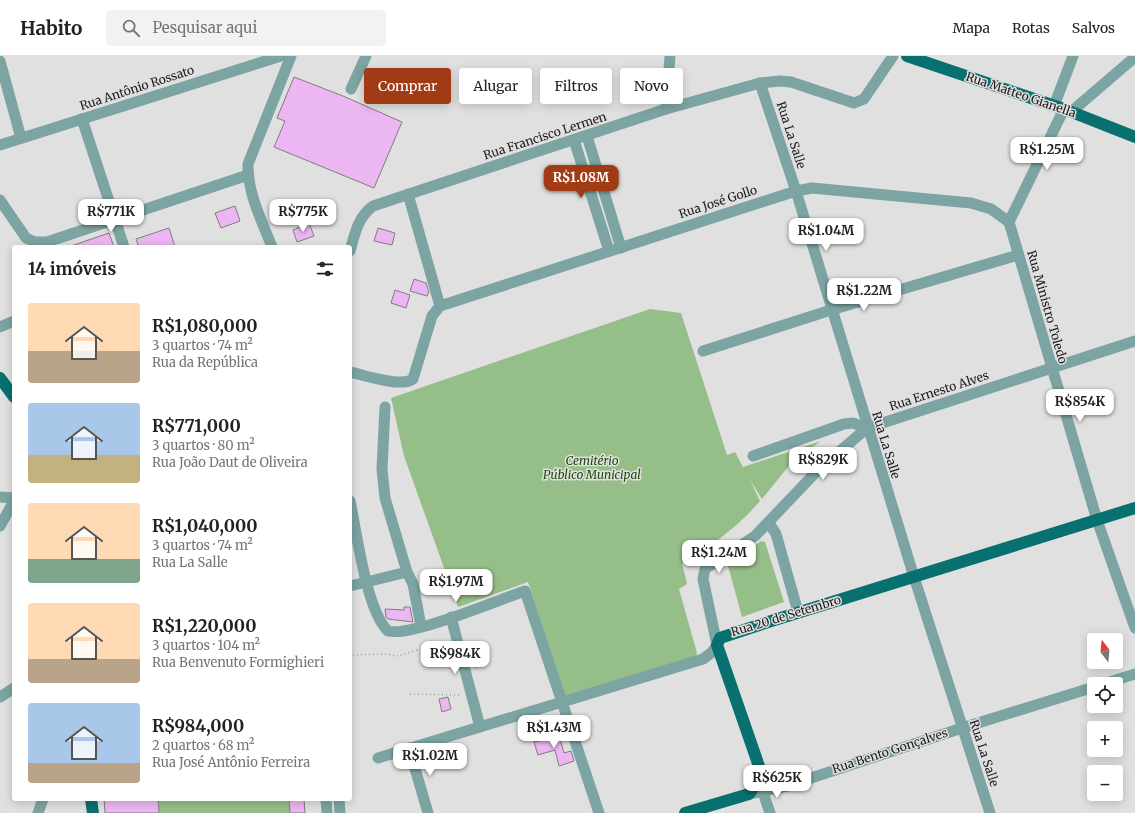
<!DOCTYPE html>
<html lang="pt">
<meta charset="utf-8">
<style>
:root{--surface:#fff;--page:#f2f2f2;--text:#222;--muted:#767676;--line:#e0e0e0;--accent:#a13b15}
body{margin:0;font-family:Merriweather,serif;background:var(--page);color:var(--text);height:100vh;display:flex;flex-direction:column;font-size:15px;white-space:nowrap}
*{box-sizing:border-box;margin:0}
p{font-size:13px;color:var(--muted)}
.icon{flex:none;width:22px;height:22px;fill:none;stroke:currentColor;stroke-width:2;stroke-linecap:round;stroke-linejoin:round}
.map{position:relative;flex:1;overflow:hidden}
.sheet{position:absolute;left:12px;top:189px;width:340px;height:556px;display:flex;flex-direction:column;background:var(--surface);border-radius:4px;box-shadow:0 2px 10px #0003}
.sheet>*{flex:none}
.banner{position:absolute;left:364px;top:12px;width:380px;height:36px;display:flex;gap:8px}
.needle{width:26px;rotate:344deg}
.controls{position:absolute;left:1087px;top:577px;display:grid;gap:8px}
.controls a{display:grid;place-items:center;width:36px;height:36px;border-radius:4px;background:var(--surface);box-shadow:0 2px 10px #0003;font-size:20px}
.price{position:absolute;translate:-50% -34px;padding:0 9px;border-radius:8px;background:#fff;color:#222;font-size:13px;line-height:26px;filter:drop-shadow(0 1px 2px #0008)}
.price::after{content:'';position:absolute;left:50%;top:24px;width:12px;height:9px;margin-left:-6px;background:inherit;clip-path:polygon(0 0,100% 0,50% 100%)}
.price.on{background:var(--accent);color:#fff}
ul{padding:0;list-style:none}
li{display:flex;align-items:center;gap:12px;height:100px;padding:0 16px}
li span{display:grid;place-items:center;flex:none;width:112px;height:80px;border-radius:4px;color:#555}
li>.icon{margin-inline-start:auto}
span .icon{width:48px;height:48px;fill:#fffc;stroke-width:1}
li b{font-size:17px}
h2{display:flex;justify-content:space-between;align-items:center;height:48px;padding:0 16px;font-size:17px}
.tag{padding:0 14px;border-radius:4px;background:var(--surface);box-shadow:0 2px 10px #0003;font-size:14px;line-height:36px}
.tag.on{background:var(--accent);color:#fff}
header{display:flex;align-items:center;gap:24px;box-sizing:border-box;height:56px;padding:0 20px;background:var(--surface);border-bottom:1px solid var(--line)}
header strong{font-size:19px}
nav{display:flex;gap:22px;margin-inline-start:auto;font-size:14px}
.search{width:280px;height:36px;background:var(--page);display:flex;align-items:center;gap:10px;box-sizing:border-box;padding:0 14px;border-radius:4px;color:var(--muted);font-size:15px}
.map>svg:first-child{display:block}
.green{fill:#96be89}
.building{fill:#ebb6f1;stroke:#7f7e7f}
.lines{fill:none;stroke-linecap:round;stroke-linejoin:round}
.path{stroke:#9c9c9d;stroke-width:1.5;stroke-dasharray:1 3;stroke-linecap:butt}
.minor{stroke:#7ca4a2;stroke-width:11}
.major{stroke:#08706e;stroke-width:12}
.labels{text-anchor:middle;stroke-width:3;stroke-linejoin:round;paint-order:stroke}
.street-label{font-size:12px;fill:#1c1c1d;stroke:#e0e0e1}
.park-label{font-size:12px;font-style:italic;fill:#1e490b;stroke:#e0e0e1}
</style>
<header>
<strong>Habito</strong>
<div class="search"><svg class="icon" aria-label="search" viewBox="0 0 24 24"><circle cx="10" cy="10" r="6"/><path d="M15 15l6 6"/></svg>Pesquisar aqui</div>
<nav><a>Mapa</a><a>Rotas</a><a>Salvos</a></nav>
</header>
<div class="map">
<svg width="1135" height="757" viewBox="0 0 1135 757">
<rect width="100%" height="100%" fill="#e0e0e1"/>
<g class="green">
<path d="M650 253 681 257 727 399 735 396 743 411 821 385 792 406 762 443 750 424 760 445C738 471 711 490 682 507L687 528 679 533 697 597 696 600 564 640 528 526 458 551 404 400 391 342Z"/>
<path d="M761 485 765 486 784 546 742 561 727 506 749 494Z"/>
<path d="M104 743H304L305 757H105Z"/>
</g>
<g class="building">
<path d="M294 21 343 40 402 66 374 132 274 91 285 65 277 62Z"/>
<path d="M235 150 240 165 221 172 215 157Z"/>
<path d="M309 167 314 180 297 186 293 174Z"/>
<path d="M169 172 175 191H139L136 183Z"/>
<path d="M378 172 395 177 392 189 374 185Z"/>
<path d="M109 177 114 191H72L71 190Z"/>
<path d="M414 223 426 227 429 236 427 240 410 235Z"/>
<path d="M395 234 410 239 406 252 391 247Z"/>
<path d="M404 551H410L413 566 388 563 386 561 385 553 404 554Z"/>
<path d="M485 600 486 609 475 611 473 602Z"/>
<path d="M448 641 451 653 442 656 439 643Z"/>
<path d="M559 679 564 697 571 695 574 705 559 710 555 694 538 699 534 686Z"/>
<path d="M104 743H158L159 757H105Z"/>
<path d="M289 743H304L305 757H290Z"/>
</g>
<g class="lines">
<g class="path">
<path d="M353 599 385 598 398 600 420 593"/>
<path d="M410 638 460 639"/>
</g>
<g class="minor">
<path d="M0 5 21 82"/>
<path d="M760 27 796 135 914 521 990 757"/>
<path d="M351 33 366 0"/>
<path d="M1054 50 1073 0"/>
<path d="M666 53 670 0"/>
<path d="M1071 56 1135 1"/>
<path d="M82 63 124 191"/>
<path d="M587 80 621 192"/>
<path d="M574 84 609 195"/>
<path d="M0 89 281 0"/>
<path d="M408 138 440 250"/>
<path d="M0 144 26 182 35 186H47L248 119"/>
<path d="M1009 166 1097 464 1135 572"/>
<path d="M1009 166 1064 53"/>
<path d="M272 191C262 165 247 136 248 108L291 0"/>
<path d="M350 195C355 177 358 161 373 150L666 53 760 27 780 25 791 26 854 47 864 43 893 0"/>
<path d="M440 250 796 135 812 132 971 147 991 153 1009 166"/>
<path d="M0 271 14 265"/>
<path d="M703 295 831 254 1018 199"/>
<path d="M350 316C364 319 401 332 413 323L432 260 440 250"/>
<path d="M385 351 382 413 385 442 407 516 413 528 421 570"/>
<path d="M753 400 844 368 853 367 867 372 1135 285"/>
<path d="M0 441 14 442"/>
<path d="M350 445C357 477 366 554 388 575 411 581 498 544 525 535L599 757"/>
<path d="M769 467 776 478 798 556"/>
<path d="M0 470 14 445"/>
<path d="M350 530 407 516"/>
<path d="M451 561 480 671"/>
<path d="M1103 628 1135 618"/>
<path d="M0 641 14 632"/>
<path d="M409 692 428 757"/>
<path d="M378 702 703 603 711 597 717 589 703 523 705 513 755 480 818 414 867 372"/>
<path d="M761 716 773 725 787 730"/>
<path d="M763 736 770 757"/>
<path d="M749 738 787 730 962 672 1094 631"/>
<path d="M326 743 327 757"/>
<path d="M339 743 340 757"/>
<path d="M38 757 43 743"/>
</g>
<g class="major">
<path d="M907 0 1064 53 1135 81"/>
<path d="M0 322 14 341"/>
<path d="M91 743 93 757"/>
<path d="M685 757 749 738 760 723 761 716 717 589 720 582 768 566 1135 452"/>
</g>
</g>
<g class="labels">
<g class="street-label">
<text transform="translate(137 32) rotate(-18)" y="4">Rua Antônio Rossato</text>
<text transform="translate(1021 39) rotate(19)" y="4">Rua Matteo Gianella</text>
<text transform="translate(791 79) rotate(72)" y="4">Rua La Salle</text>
<text transform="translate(545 80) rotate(-18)" y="4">Rua Francisco Lermen</text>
<text transform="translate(718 146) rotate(-18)" y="4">Rua José Gollo</text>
<text transform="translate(1047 251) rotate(74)" y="4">Rua Ministro Toledo</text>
<text transform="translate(939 335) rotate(-18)" y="4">Rua Ernesto Alves</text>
<text transform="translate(886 389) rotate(73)" y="4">Rua La Salle</text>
<text transform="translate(786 560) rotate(-17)" y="4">Rua 20 de Setembro</text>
<text transform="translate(890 695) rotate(-18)" y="4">Rua Bento Gonçalves</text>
<text transform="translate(984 697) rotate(72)" y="4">Rua La Salle</text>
</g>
<g class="park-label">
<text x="592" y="409">Cemitério<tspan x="592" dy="14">Público Municipal</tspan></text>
</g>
</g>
</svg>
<div class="controls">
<a><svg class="needle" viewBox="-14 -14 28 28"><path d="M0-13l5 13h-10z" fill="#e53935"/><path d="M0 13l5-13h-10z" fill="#767676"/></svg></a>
<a><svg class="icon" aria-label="locate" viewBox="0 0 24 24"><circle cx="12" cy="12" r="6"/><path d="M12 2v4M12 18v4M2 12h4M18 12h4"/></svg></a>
<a>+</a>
<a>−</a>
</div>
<b class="price" style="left:1047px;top:115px">R$1.25M</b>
<b class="price on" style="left:581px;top:143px">R$1.08M</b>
<b class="price" style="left:111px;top:177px">R$771K</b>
<b class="price" style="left:303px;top:177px">R$775K</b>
<b class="price" style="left:826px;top:196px">R$1.04M</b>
<b class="price" style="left:864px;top:256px">R$1.22M</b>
<b class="price" style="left:1080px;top:367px">R$854K</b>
<b class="price" style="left:823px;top:425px">R$829K</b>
<b class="price" style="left:719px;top:518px">R$1.24M</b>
<b class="price" style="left:456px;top:547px">R$1.97M</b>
<b class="price" style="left:455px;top:619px">R$984K</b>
<b class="price" style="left:554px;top:693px">R$1.43M</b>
<b class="price" style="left:430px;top:721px">R$1.02M</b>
<b class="price" style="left:777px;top:743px">R$625K</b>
<div class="banner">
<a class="tag on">Comprar</a>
<a class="tag">Alugar</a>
<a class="tag">Filtros</a>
<a class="tag">Novo</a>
</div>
<section class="sheet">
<h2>14 imóveis<svg class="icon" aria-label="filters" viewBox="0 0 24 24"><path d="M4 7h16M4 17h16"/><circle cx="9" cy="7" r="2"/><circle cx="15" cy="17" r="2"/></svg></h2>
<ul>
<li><span style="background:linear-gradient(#ffd9b3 60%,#b9a48a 0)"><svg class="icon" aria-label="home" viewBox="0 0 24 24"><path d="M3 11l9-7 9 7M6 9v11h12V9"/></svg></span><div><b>R$1,080,000</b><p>3 quartos · 74 m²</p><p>Rua da República</p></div></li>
<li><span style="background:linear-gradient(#a9c7e8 65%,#c2b280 0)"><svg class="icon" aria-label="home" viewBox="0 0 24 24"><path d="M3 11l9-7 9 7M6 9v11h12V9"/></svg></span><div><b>R$771,000</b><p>3 quartos · 80 m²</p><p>Rua João Daut de Oliveira</p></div></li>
<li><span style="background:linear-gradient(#ffd9b3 70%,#7fa58c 0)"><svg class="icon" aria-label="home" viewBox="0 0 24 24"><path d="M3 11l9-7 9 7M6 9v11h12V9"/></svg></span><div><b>R$1,040,000</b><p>3 quartos · 74 m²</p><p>Rua La Salle</p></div></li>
<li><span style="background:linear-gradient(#ffd9b3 70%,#b9a48a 0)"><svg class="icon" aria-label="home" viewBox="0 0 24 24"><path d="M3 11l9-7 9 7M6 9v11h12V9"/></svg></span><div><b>R$1,220,000</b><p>3 quartos · 104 m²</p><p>Rua Benvenuto Formighieri</p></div></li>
<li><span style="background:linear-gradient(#a9c7e8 75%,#b9a48a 0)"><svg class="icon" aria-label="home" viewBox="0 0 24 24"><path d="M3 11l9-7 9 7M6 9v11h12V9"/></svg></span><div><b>R$984,000</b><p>2 quartos · 68 m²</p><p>Rua José Antônio Ferreira</p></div></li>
</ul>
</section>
</div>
